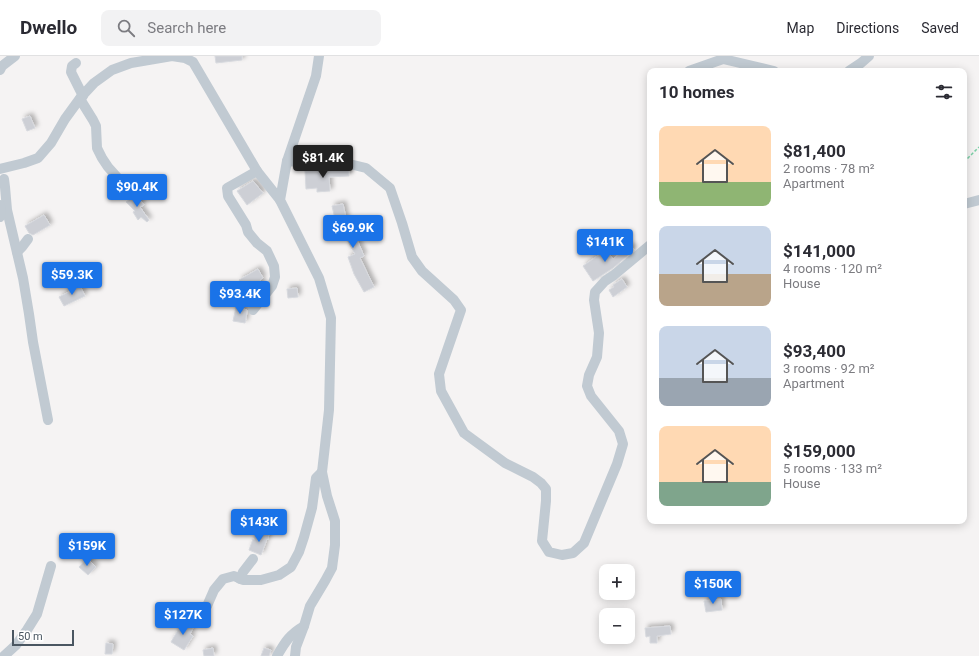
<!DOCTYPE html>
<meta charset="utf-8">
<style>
:root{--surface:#fff;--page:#f2f2f3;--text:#2b2b33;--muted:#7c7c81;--line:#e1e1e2;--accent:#1a73e8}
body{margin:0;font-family:Roboto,sans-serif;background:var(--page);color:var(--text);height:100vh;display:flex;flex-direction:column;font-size:15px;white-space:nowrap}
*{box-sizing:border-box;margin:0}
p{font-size:13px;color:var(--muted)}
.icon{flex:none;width:22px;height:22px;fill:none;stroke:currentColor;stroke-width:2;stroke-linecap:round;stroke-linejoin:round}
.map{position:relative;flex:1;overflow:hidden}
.details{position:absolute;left:647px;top:12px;width:320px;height:456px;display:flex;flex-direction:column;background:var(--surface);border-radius:8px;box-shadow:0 2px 10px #0003}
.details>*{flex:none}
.controls{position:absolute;left:599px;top:508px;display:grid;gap:8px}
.controls a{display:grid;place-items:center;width:36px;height:36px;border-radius:8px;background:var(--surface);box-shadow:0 2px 10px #0003;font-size:20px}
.scale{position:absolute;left:12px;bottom:10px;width:62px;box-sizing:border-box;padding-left:4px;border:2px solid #4a5661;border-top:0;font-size:11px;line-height:14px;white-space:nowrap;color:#4a5661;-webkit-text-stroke:3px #fff;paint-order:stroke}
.price{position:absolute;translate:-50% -34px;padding:0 9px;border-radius:4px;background:var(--accent);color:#fff;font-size:13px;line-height:26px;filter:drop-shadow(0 1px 2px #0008)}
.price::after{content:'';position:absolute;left:50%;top:24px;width:12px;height:9px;margin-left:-6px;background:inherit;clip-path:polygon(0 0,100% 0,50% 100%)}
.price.on{background:#222;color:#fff}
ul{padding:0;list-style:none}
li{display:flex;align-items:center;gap:12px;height:100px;padding:0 12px}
li span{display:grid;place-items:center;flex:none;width:112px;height:80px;border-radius:8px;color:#555}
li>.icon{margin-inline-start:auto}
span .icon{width:48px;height:48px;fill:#fffc;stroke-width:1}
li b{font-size:17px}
h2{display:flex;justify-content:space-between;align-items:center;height:48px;padding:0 12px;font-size:17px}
header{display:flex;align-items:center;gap:24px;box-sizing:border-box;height:56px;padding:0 20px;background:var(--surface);border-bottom:1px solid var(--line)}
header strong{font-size:19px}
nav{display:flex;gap:22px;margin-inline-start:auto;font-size:14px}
.search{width:280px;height:36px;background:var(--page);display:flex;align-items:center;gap:10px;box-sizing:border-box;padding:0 14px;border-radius:8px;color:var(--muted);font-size:15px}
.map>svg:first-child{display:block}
.building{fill:#cdcfd5;stroke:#d7d9de;filter:url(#shadow)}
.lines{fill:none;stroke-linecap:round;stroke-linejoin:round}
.path{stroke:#7ad0a6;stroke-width:1.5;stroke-dasharray:3 2;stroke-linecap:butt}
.minor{stroke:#c1cad2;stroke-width:10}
</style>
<header>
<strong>Dwello</strong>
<div class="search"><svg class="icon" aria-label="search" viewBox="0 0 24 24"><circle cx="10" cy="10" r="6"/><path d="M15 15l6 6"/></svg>Search here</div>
<nav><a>Map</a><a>Directions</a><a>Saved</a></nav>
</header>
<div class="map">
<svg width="979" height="600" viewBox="0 0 979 600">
<defs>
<filter id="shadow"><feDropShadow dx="3" dy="-3" stdDeviation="2" flood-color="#0004"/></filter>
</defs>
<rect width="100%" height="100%" fill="#f5f3f3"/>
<g class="building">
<path d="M215 0H242V4L216 7Z"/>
<path d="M30 60 35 72 27 75 22 63Z"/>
<path d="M340 113 349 115V120L329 121 330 135 317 136V132L306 133 305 115Z"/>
<path d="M253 125 263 137 247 149 237 135Z"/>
<path d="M136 139 144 149 140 151 149 164 147 166 141 161 138 164 133 156 135 155 126 146Z"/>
<path d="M343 148 347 167 358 186 364 200 360 202 374 231 364 236 354 218 348 201 355 198 342 175 339 177 337 164 335 163 332 150Z"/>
<path d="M44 159 50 169 33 179 29 177 25 170Z"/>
<path d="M631 189 634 194 613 212 593 225 583 210 606 194 613 203Z"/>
<path d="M258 213 263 222 260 224 263 229 248 238 239 224Z"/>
<path d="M622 223 627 231 613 241 609 234 614 231 613 229Z"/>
<path d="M80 230 85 240 64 250 59 241Z"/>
<path d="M297 232 298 241 288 242 287 233Z"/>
<path d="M236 251 247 254V256L245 267 233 265Z"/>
<path d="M256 476 260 478V476H269L268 484 267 483 261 499 249 494 253 483 254 484Z"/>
<path d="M87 502 96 511 88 519 79 511Z"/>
<path d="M721 543 722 554 706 556 704 545Z"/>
<path d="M186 565 188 566 190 571 193 572 190 578 193 580 184 594 171 586 178 574 181 573Z"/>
<path d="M670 570 671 578 657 580V587H650V580L646 581 645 572Z"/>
<path d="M106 587 113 588 112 598H105Z"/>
<path d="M213 592 214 600H204L203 594Z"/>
<path d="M264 592 271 594 269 600H261Z"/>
</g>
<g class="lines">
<path class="path" d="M964 106 979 91"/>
<g class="minor">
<path d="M76 7 72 10 71 16 83 40"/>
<path d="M0 14 2 10 15 0"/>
<path d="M689 15 723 3 774 15"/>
<path d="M849 15 861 7 869 0"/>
<path d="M80 43 93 64 96 70 97 92 102 102 108 111 117 121 125 134"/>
<path d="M287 105 299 106 319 107 341 106 366 112 390 132 402 167 412 201 422 215 454 244 461 254 439 318 441 335 464 377 505 407 533 421 541 427 546 433V445L542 485 549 496 562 499 573 497 584 487 617 408 623 388 619 375 591 340 587 330 589 319 597 301 599 277 594 244 595 236 605 225 614 219 650 189"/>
<path d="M0 113 24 107 38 102 51 87 65 63 81 41 94 27 112 14 131 7 172 0 185 2 193 6 257 115 280 144"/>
<path d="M4 123 5 131 7 154 23 222 29 258 33 286 48 364"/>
<path d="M964 148 979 144"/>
<path d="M0 149 1 156 0 161"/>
<path d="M17 196 22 191 28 183"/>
<path d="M253 254 272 230 275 221 274 210 267 195 257 187 248 176 246 169 228 140 227 132 257 115"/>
<path d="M240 523 243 516 253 503"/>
<path d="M194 566 207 550 214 534 223 523 234 520 243 524H261L279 519 291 511 299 496 304 481 312 452 316 422 322 416"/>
<path d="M4 600 16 589 27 574 37 558 51 510"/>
<path d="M277 600C285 586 290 578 304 570"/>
<path d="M295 600 296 591 304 570 310 550 325 525 332 512 335 489V465L327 440 322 416 329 354 331 262 319 222 280 144 287 105 316 20 319 0"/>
</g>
</g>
</svg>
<div class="controls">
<a>+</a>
<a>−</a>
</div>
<div class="scale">50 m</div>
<b class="price on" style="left:323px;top:123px">$81.4K</b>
<b class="price" style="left:137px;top:152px">$90.4K</b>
<b class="price" style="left:353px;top:193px">$69.9K</b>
<b class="price" style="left:605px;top:207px">$141K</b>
<b class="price" style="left:72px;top:240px">$59.3K</b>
<b class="price" style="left:240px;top:259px">$93.4K</b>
<b class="price" style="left:259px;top:487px">$143K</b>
<b class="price" style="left:87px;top:511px">$159K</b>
<b class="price" style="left:713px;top:549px">$150K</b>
<b class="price" style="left:183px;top:580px">$127K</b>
<section class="details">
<h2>10 homes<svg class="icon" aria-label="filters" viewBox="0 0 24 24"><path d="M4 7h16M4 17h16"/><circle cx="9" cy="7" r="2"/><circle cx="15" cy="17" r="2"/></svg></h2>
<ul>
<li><span style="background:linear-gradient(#ffd9b3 70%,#8fb573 0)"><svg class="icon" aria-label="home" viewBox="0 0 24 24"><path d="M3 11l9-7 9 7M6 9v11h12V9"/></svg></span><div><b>$81,400</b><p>2 rooms · 78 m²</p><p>Apartment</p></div></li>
<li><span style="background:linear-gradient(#c9d6e8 60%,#b9a48a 0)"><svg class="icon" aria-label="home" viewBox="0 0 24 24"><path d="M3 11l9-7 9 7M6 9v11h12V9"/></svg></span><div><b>$141,000</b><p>4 rooms · 120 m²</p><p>House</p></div></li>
<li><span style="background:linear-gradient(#c9d6e8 65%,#9aa5b1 0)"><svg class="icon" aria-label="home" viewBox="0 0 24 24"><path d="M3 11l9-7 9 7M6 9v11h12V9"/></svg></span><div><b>$93,400</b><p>3 rooms · 92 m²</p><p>Apartment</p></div></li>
<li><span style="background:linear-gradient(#ffd9b3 70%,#7fa58c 0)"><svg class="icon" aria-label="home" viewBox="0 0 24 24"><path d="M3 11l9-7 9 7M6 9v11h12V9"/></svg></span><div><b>$159,000</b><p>5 rooms · 133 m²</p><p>House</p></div></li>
</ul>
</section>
</div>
